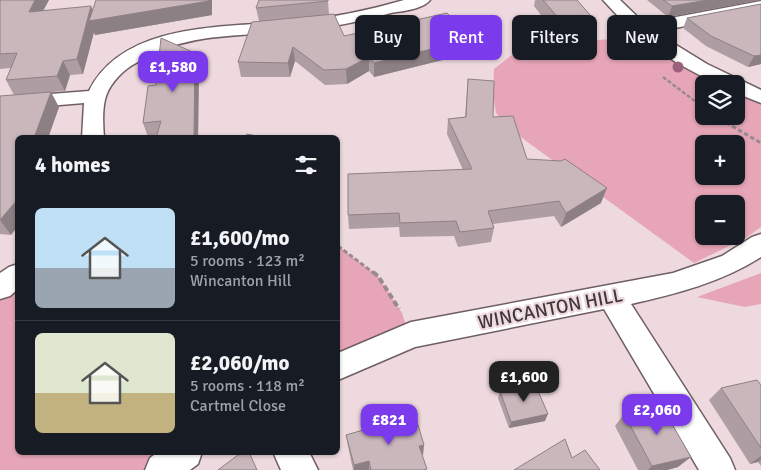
<!DOCTYPE html>
<meta charset="utf-8">
<style>
:root{--surface:#171b24;--page:#242831;--text:#f1f3f6;--muted:#9ea1a6;--line:#363941;--accent:#7c3aed}
body{margin:0;font-family:Signika,sans-serif;background:var(--page);color:var(--text);height:100vh;display:flex;flex-direction:column;font-size:19px;white-space:nowrap}
*{box-sizing:border-box;margin:0}
p{font-size:16px;color:var(--muted)}
.icon{flex:none;width:28px;height:28px;fill:none;stroke:currentColor;stroke-width:2;stroke-linecap:round;stroke-linejoin:round}
.map{position:relative;flex:1;overflow:hidden}
.sheet{position:absolute;left:15px;top:135px;width:325px;height:320px;display:flex;flex-direction:column;background:var(--surface);border-radius:8px;box-shadow:0 1px 4px #0004}
.sheet>*{flex:none}
.hud{position:absolute;left:355px;top:15px;width:330px;height:45px;display:flex;gap:10px}
.buttons{position:absolute;left:695px;top:75px;display:grid;gap:10px}
.buttons a{display:grid;place-items:center;width:50px;height:50px;border-radius:8px;background:var(--surface);box-shadow:0 1px 4px #0004;font-size:25px}
.price{position:absolute;translate:-50% -42px;padding:0 11px;border-radius:10px;background:var(--accent);color:#fff;font-size:16px;line-height:32px;filter:drop-shadow(0 1px 2px #0008)}
.price::after{content:'';position:absolute;left:50%;top:30px;width:15px;height:11px;margin-left:-8px;background:inherit;clip-path:polygon(0 0,100% 0,50% 100%)}
.price.selected{background:#222;color:#fff}
ul{padding:0;list-style:none}
li{display:flex;align-items:center;gap:15px;height:125px;padding:0 20px}
li+li{border-top:1px solid var(--line)}
li span{display:grid;place-items:center;flex:none;width:140px;height:100px;border-radius:8px;color:#555}
li>.icon{margin-inline-start:auto}
span .icon{width:60px;height:60px;fill:#fffc;stroke-width:1}
li b{font-size:21px}
h2{display:flex;justify-content:space-between;align-items:center;height:60px;padding:0 20px;font-size:21px}
.chip{padding:0 18px;border-radius:8px;background:var(--surface);box-shadow:0 1px 4px #0004;font-size:18px;line-height:45px}
.chip.selected{background:var(--accent);color:#fff}
.map>svg:first-child{display:block}
.green{fill:#e7a6b8;fill-rule:evenodd}
.lines{fill:none;stroke-linecap:round;stroke-linejoin:round}
.minor-casing{stroke:#6f5e63;stroke-width:3}
.path-far2{stroke:#988a8e;stroke-width:2.5;stroke-dasharray:4 2;stroke-linecap:butt}
.path-far1{stroke:#988a8e;stroke-width:3;stroke-dasharray:4.5 2.5;stroke-linecap:butt}
.path{stroke:#988a8e;stroke-width:4;stroke-dasharray:6 3;stroke-linecap:butt}
.minor{fill:#fff;fill-rule:evenodd}
.tree{fill:#9c627b}
.wall{fill:#ae9da2}
.shaded-wall{fill:#8d8084}
.building{fill:#cab7bc;stroke:#8d8084}
.labels{text-anchor:middle;stroke-width:4.5;stroke-linejoin:round;paint-order:stroke}
.street-label{font-size:19px;fill:#3f383a;stroke:#edd9de}
</style>
<div class="map">
<svg width="761" height="470" viewBox="0 0 761 470">
<rect width="100%" height="100%" fill="#edd9de"/>
<g class="green">
<path d="M640 36 719 84H704V116H736V92L761 103V227L746 238 694 263 511 130 496 113 493 94 494 69 509 57 529 47ZM704 144H736V176H704ZM704 204H736V236H704Z"/>
<path d="M338 246 378 276 402 313 409 335 338 367Z"/>
<path d="M761 273V304L745 307 697 297Z"/>
<path d="M17 274 18 452 186 453 162 470H0V288Z"/>
</g>
<g class="lines">
<defs>
<g id="minor">
<path d="M404 0H430C424 9 402 11 391 13 361 21 329 28 298 31 240 37 187 31 136 63 123 70 111 82 106 96 102 109 103 124 104 138H82L84 103 0 110V98L89 91C125 19 233 28 300 21 335 17 370 10 404 0Z"/>
<path d="M603 0H620L644 23 761 1V11L655 32 707 64 761 90V103L736 93V84H716L677 63 630 29Z"/>
<path d="M761 234V257C722 282 676 294 631 304L730 458 735 470H699L604 309 415 347 338 380V353L411 322 673 273 722 256 752 237Z"/>
<path d="M18 264V289L10 296 0 299V273L9 267Z"/>
<path d="M158 452H202L198 464 190 470H145L150 458Z"/>
<path d="M273 452H309L318 470H281Z"/>
</g>
</defs>
<use href="#minor" class="minor-casing"/>
<g class="path-far2">
<path d="M663 77 704 108"/>
<path d="M716 116 722 120"/>
</g>
<g class="path-far1">
<path d="M720 119 761 143"/>
<path d="M338 246 375 274"/>
</g>
<path class="path" d="M373 272 378 276 399 309"/>
<use href="#minor" class="minor"/>
</g>
<circle class="tree" cx="678" cy="67" r="5.5"/>
<g class="wall">
<path d="M0 0H49L43 10H93L212 15 95 35 94 32 83 74 70 75 65 91 14 95 6 80 11 68 0 69Z"/>
<path d="M535 0H577L597 23 592 37 561 41 534 6Z"/>
<path d="M647 0H760L668 17Z"/>
<path d="M328 1 329 14 344 36 473 39 471 53 374 77 369 71 347 84 325 85 295 61 290 77H241L238 62 259 21 256 8Z"/>
<path d="M761 4V64L748 67 706 46 683 28 687 18Z"/>
<path d="M195 53 199 66 198 138H156V136L148 137 143 123 156 85Z"/>
<path d="M468 79 493 117 527 159 601 203 561 227 554 216 493 224 494 228 491 242 458 247 454 236 400 237 399 227 349 229 348 215 463 170 447 134 448 119 465 117Z"/>
<path d="M0 96 59 107 48 138H18L11 235 0 234Z"/>
<path d="M761 385V466L758 462 750 464 709 400 721 388Z"/>
<path d="M500 391 545 421 509 428 498 398Z"/>
<path d="M624 414 678 467 667 470H638L615 426Z"/>
<path d="M346 435 422 456 426 470H353L348 446Z"/>
</g>
<g class="shaded-wall">
<path d="M35 0H49L35 26 29 12Z"/>
<path d="M209 0H212V15L95 35 94 32 83 74 77 59 91 6 97 19Z"/>
<path d="M708 0H760L668 17 672 6Z"/>
<path d="M597 23 592 37 561 41 565 26Z"/>
<path d="M473 39 471 53 374 77V63Z"/>
<path d="M293 47 295 61 290 77 288 63Z"/>
<path d="M195 53 199 66 198 138H194Z"/>
<path d="M761 55V64L748 67 754 56Z"/>
<path d="M369 57V71L347 84 346 69Z"/>
<path d="M63 61 70 75 65 91 57 76Z"/>
<path d="M51 92 59 107 48 138H34Z"/>
<path d="M607 188 601 203 561 227 566 213Z"/>
<path d="M18 199V226L11 235 0 220Z"/>
<path d="M548 414 545 421 509 428 511 422Z"/>
<path d="M424 445 423 456 419 446Z"/>
<path d="M761 456V460L758 462 750 464Z"/>
<path d="M691 457 678 467 667 470H648L652 466Z"/>
<path d="M369 461V470H354V465Z"/>
</g>
<g class="building">
<path d="M0 0H35L29 12 91 6 77 59 63 61 57 76 6 80 17 53 0 54Z"/>
<path d="M96 0H209V1L89 21Z"/>
<path d="M259 0H328V1L256 8Z"/>
<path d="M543 0H577L597 23 565 26Z"/>
<path d="M663 0H708L672 6Z"/>
<path d="M761 4V55L754 56 711 36 687 18Z"/>
<path d="M447 13 473 39 374 63 369 57 346 69 324 70 293 47 288 63 238 62 252 22 334 14 344 36Z"/>
<path d="M161 38 195 53 194 138H156L161 121 143 123 148 86 156 85Z"/>
<path d="M468 79 494 81 493 117 513 116 527 159 561 161 565 159 607 188 566 213 559 201 488 211 494 228 460 232 456 221 400 223 399 213 348 215V174L472 169 448 119 466 117Z"/>
<path d="M51 92 34 138H18V199L0 220V96Z"/>
<path d="M247 134 266 138H245Z"/>
<path d="M757 380 761 385V448L721 388Z"/>
<path d="M535 384 548 414 511 422 500 391Z"/>
<path d="M661 405 691 457 652 466 624 414Z"/>
<path d="M415 415 424 445 419 446 427 469 423 470H371L369 461 354 465 346 435Z"/>
<path d="M565 439 572 458 585 450 600 470H514Z"/>
<path d="M242 452H249L257 470H218Z"/>
</g>
<g class="labels">
<g class="street-label">
<text transform="translate(550 308) rotate(-11)" y="7">WINCANTON HILL</text>
</g>
</g>
</svg>
<div class="buttons">
<a><svg class="icon" aria-label="layers" viewBox="0 0 24 24"><path d="M12 4l9 5-9 5-9-5zM3 14l9 5 9-5"/></svg></a>
<a>+</a>
<a>−</a>
</div>
<b class="price" style="left:173px;top:93px">£1,580</b>
<b class="price selected" style="left:524px;top:403px">£1,600</b>
<b class="price" style="left:657px;top:436px">£2,060</b>
<b class="price" style="left:389px;top:446px">£821</b>
<div class="hud">
<a class="chip">Buy</a>
<a class="chip selected">Rent</a>
<a class="chip">Filters</a>
<a class="chip">New</a>
</div>
<section class="sheet">
<h2>4 homes<svg class="icon" aria-label="filters" viewBox="0 0 24 24"><path d="M4 7h16M4 17h16"/><circle cx="9" cy="7" r="2"/><circle cx="15" cy="17" r="2"/></svg></h2>
<ul>
<li><span style="background:linear-gradient(#bfe0f5 60%,#9aa5b1 0)"><svg class="icon" aria-label="home" viewBox="0 0 24 24"><path d="M3 11l9-7 9 7M6 9v11h12V9"/></svg></span><div><b>£1,600/mo</b><p>5 rooms · 123 m²</p><p>Wincanton Hill</p></div></li>
<li><span style="background:linear-gradient(#dfe7d0 60%,#c2b280 0)"><svg class="icon" aria-label="home" viewBox="0 0 24 24"><path d="M3 11l9-7 9 7M6 9v11h12V9"/></svg></span><div><b>£2,060/mo</b><p>5 rooms · 118 m²</p><p>Cartmel Close</p></div></li>
</ul>
</section>
</div>
